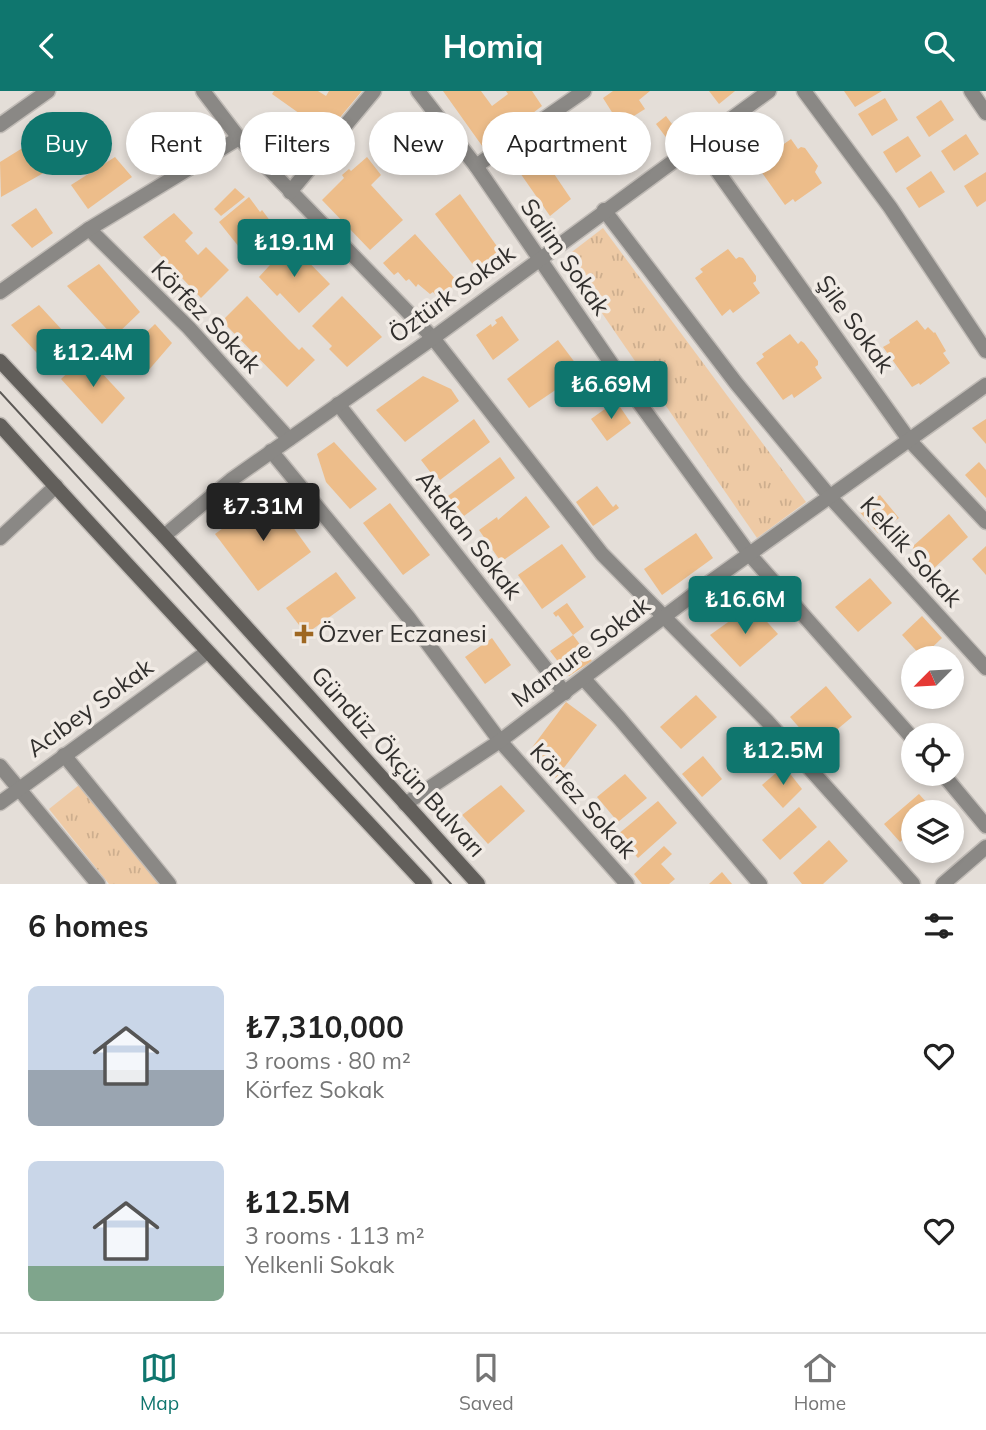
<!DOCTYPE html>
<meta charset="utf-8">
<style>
:root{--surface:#fff;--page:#f6f6f6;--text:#222;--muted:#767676;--line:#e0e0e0;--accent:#0f766e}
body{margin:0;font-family:Mulish,sans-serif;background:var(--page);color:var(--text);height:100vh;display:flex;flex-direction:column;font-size:26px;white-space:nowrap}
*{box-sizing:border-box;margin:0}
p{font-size:23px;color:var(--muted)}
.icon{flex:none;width:38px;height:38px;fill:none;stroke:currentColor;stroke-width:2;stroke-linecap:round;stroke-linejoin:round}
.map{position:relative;height:793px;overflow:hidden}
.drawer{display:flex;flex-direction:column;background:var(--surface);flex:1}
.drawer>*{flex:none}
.banner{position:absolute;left:21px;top:21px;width:945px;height:63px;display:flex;gap:14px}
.needle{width:46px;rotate:246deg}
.controls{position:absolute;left:901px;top:555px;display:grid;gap:14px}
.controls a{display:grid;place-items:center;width:63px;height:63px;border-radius:50%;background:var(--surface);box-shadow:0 4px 10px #0003;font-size:35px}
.price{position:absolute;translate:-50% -60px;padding:0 16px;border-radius:7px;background:var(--accent);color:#fff;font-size:23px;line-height:46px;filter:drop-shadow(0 2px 4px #0008)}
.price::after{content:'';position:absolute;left:50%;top:42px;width:21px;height:16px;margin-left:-10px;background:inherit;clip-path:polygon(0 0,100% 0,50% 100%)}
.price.selected{background:#222;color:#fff}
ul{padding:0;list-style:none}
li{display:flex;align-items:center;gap:21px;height:175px;padding:0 28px}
li span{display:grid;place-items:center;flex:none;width:196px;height:140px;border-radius:10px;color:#555}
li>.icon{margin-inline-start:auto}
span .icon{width:84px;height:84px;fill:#fffc;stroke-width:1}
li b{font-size:30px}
h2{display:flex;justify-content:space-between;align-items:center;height:84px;padding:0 28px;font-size:30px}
.tag{padding:0 24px;border-radius:32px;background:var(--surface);box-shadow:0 4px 10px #0003;font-size:24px;line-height:63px}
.tag.selected{background:var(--accent);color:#fff}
header{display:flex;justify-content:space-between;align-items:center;height:91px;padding:0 28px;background:var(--accent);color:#fff;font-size:32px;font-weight:700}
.tabs{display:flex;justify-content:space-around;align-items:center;height:98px;border-top:2px solid var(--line);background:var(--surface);font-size:19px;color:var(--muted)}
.tabs a{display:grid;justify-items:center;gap:4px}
.tabs .selected{color:var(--accent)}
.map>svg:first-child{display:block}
.park{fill:url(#park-tufts)}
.building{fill:#edbd8a}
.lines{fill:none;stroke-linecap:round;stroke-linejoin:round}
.street-casing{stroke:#c0bbb6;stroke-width:17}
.secondary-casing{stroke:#c0bbb6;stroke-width:17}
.street{stroke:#8a8885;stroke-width:14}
.secondary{stroke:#625f5b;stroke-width:14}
.tram{stroke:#5c5956;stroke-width:2}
.poi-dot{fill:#9e6721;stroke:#f1ebe5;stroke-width:2.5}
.labels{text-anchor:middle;stroke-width:7;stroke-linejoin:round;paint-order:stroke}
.street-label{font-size:24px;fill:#312f2d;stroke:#f1ebe5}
.poi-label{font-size:24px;fill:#312f2d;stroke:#f1ebe5;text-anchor:start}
</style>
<header><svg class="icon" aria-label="back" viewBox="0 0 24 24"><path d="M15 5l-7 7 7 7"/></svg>Homiq<svg class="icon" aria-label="search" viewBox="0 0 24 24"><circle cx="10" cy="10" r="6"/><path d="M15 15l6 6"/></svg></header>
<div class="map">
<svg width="986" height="793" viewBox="0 0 986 793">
<defs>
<pattern id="park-tufts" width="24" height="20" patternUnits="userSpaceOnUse" patternTransform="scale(1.75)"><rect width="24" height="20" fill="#eecaa5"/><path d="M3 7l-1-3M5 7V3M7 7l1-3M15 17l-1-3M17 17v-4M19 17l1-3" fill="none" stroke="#cdae8e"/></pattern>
</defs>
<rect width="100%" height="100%" fill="#e4ded8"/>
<g class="park">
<path d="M603 137 806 411 757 447 564 167Z"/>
<path d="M79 694 159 793H109L49 718Z"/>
</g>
<g class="building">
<path d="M274 0H318L326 5 329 0H362L327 42 272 3Z"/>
<path d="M443 0H481L492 15 508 3 506 0H532L542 15 485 59Z"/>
<path d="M613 0H650L639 9 645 18 629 28 631 31 622 37 603 7Z"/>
<path d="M709 0H735L719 13Z"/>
<path d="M844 0H882L855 16Z"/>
<path d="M885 7 898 29 872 45 858 23Z"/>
<path d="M941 9 954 29 929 46 916 26Z"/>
<path d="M666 25 675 37 690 25 699 36 674 57 656 33Z"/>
<path d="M966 43 979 63 954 80 941 60Z"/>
<path d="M908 45 921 65 896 82 883 61Z"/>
<path d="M791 48 798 58 801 56 805 57 818 75 815 81 822 92 795 111 793 108 785 114 758 76 766 70 764 67Z"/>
<path d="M29 53 47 80 1 106 0 71Z"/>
<path d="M540 62 571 108 550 125 518 79Z"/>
<path d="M115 66 132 86 88 118 71 94Z"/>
<path d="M367 66 381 84 371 94 403 129 370 159 322 109 344 87 342 84 349 78 351 80Z"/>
<path d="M931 80 945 101 919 117 906 97Z"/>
<path d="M986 81V110L977 116 964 95Z"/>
<path d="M235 97 245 106 221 125 214 118Z"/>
<path d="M460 103 501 161 477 179 435 123Z"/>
<path d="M249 106 260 121 262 119 271 131 239 156 219 131Z"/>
<path d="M36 117 53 142 32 157 11 134Z"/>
<path d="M174 122 193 142 185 150 198 164 206 156 229 179 201 207 143 146Z"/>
<path d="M415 143 458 191 439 208 433 201 430 203 418 193 416 196 409 188 406 190 398 181 394 184 383 172Z"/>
<path d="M290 152 330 193 299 222 280 202 277 205 259 186Z"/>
<path d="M728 158 736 168 739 166 743 167 756 185V190L753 192 760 202 733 222 730 218 722 225 695 187 703 181 700 178Z"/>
<path d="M99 173 140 221 114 246 67 195Z"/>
<path d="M247 205 286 246 299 259 302 256 315 269 287 296 222 230Z"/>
<path d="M342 205 382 246 347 276 329 258 332 255 312 235Z"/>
<path d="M39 214 74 252 49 275 11 234Z"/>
<path d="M502 225 519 249 493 269 476 244 491 233 492 236 497 232 495 229Z"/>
<path d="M917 229 925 239 928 236 934 242 935 241 946 260 943 262 950 272 920 294 919 292 912 296 883 256 890 252 889 249Z"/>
<path d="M155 233 172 252 147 281 127 260Z"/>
<path d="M790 243 798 253 801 250 804 252 818 270V274L815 276 822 287 794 307 792 303 783 309 756 272 764 266 762 263Z"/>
<path d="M558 249 582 281 529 317 507 288Z"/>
<path d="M86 265 125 307 102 333 61 288Z"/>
<path d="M423 285 451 298 459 310 405 351 376 319Z"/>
<path d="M616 310 631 332 607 350 591 328Z"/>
<path d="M474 328 490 351 440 389 434 381 431 382 421 369Z"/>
<path d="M986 328V353L972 337Z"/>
<path d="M334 351 377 398 350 418 326 391 317 363Z"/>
<path d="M500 366 515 387 464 425 448 405Z"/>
<path d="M979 371 986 379V407L965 384Z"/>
<path d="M597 395 613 416 616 413 619 417 593 435 576 411Z"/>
<path d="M269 403 311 461 258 500 215 443Z"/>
<path d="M880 404 899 427 878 442 858 419Z"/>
<path d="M526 405 550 436 501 471 479 439 497 426 498 429Z"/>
<path d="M390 412 430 464 403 484 363 432Z"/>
<path d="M949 423 968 446 932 479 912 456Z"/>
<path d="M696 442 713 467 662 504 644 478Z"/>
<path d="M562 453 586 486 542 518 518 484Z"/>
<path d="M986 455V484L972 468Z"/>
<path d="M336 481 356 507 306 543 286 517Z"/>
<path d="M870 487 892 512 858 541 835 516Z"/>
<path d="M567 512 584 536 573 544 592 570 569 585 550 560 573 544 558 524 556 526 553 522Z"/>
<path d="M752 514 778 543 740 576 710 544Z"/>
<path d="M922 525 942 547 922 566 902 544Z"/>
<path d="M492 547 511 574 485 593 465 566Z"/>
<path d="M826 595 852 626 816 656 790 626Z"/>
<path d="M696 604 717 626 681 658 660 636Z"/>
<path d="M566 611 597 634 556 687 528 662Z"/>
<path d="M703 665 722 688 702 706 682 683Z"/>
<path d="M784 675 802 698 783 717 762 694Z"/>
<path d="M625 683 647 707 618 731 597 706Z"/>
<path d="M501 694 525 720 488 753 462 724Z"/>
<path d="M919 703 935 721H914V739L900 751 884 733Z"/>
<path d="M658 710 677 732 638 767 617 744Z"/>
<path d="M799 716 817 736 780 769 762 749Z"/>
<path d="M829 749 848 770 823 793H802L793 782Z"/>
<path d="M664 755 672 763 661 773 675 788 669 793H642L634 783Z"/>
<path d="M722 781 732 793H709Z"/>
</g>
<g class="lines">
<defs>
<g id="street">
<path d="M203 0 239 47 433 247 602 463 767 630 913 793"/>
<path d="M418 0 476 75 624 291 750 464 914 649"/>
<path d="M804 0 890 116 986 260"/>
<path d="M971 0 986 22"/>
<path d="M0 34 48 0"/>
<path d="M698 53 910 350 986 431"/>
<path d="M476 75 584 0"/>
<path d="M290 101 374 0"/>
<path d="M604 119 736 292 831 407 986 577"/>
<path d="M89 138 189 237 289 348"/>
<path d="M0 201 89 138 239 47"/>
<path d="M338 313 565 602"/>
<path d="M271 360 408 526 500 650 627 793"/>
<path d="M164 445 231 389 433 247 769 0"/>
<path d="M0 447 56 395"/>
<path d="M584 588 620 628 760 793"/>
<path d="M64 664 169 793"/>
<path d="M0 675 98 793"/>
<path d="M942 682 986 735"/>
<path d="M0 712 207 561"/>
<path d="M405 713 500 650 706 494 986 294"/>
<path d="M943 793 986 756"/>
</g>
<g id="secondary">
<path d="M0 270 164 445 478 793"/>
<path d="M0 334C139 489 283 640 425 793"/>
</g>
</defs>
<use href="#street" class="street-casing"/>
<use href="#secondary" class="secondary-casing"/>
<use href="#street" class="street"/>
<use href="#secondary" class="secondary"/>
<path class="tram" d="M0 301 451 793"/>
</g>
<path class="poi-dot" d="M300.5 532.5h7v7h7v7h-7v7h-7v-7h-7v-7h7z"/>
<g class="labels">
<g class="street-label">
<text transform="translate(565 166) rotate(55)" y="8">Salim Sokak</text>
<text transform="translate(452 203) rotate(-36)" y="8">Öztürk Sokak</text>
<text transform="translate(206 226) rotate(46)" y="8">Körfez Sokak</text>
<text transform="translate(855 233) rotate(54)" y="8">Şile Sokak</text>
<text transform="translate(469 444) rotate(52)" y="8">Atakan Sokak</text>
<text transform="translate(911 461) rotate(48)" y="8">Keklik Sokak</text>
<text transform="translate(581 561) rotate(-37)" y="8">Mamure Sokak</text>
<text transform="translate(90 617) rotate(-36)" y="8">Acıbey Sokak</text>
<text transform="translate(398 671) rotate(48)" y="8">Gündüz Ökçün Bulvarı</text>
<text transform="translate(583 710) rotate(48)" y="8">Körfez Sokak</text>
</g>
<g class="poi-label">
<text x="318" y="551">Özver Eczanesi</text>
</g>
</g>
</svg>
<div class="controls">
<a><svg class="needle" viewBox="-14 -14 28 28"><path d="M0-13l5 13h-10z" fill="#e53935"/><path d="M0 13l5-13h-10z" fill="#767676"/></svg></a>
<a><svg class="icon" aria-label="locate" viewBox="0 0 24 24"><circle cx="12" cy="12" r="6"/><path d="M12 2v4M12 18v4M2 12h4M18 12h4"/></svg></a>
<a><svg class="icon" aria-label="layers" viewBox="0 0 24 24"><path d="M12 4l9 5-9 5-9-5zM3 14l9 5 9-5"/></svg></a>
</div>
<b class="price" style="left:294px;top:188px">₺19.1M</b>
<b class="price" style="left:93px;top:298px">₺12.4M</b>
<b class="price" style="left:611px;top:330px">₺6.69M</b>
<b class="price selected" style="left:263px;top:452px">₺7.31M</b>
<b class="price" style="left:745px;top:545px">₺16.6M</b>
<b class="price" style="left:783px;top:696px">₺12.5M</b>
<div class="banner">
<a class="tag selected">Buy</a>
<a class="tag">Rent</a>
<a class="tag">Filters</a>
<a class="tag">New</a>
<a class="tag">Apartment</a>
<a class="tag">House</a>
</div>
</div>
<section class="drawer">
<h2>6 homes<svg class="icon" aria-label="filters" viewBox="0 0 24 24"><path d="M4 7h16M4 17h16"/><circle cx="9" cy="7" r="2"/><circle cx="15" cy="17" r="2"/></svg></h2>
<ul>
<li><span style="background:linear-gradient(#c9d6e8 60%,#9aa5b1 0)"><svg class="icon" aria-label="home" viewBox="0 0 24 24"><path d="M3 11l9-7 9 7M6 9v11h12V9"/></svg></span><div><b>₺7,310,000</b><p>3 rooms · 80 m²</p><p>Körfez Sokak</p></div><svg class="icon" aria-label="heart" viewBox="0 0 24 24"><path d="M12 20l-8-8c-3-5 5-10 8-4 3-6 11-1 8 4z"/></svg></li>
<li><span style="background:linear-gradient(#c9d6e8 75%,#7fa58c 0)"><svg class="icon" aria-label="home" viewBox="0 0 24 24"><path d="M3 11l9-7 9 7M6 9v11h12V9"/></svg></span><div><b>₺12.5M</b><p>3 rooms · 113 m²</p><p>Yelkenli Sokak</p></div><svg class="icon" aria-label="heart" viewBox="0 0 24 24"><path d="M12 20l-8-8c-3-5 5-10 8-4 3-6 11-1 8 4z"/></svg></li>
</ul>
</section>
<nav class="tabs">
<a class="selected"><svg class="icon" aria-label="map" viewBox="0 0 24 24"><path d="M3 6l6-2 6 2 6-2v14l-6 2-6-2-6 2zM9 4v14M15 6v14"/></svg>Map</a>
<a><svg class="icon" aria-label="saved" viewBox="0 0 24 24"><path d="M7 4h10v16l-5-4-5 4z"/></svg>Saved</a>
<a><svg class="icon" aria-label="home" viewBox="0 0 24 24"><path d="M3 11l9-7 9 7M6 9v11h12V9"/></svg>Home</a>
</nav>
